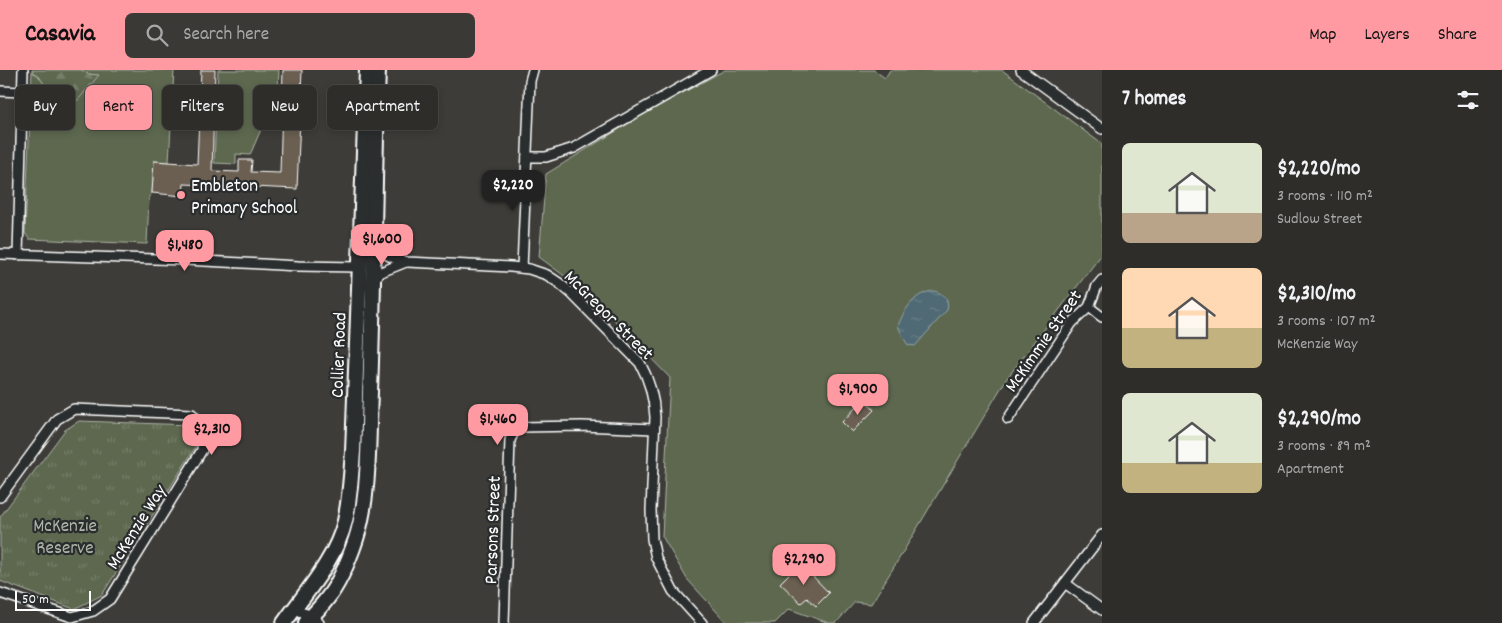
<!DOCTYPE html>
<meta charset="utf-8">
<style>
:root{--surface:#2e2d2a;--page:#3a3936;--text:#f1f3f6;--muted:#a7a8a8;--line:#494947;--accent:#ff9aa2}
body{margin:0;font-family:Dekko,sans-serif;background:var(--page);color:var(--text);height:100vh;display:flex;flex-direction:column;font-size:19px;white-space:nowrap}
*{box-sizing:border-box;margin:0}
p{font-size:16px;color:var(--muted)}
.icon{flex:none;width:28px;height:28px;fill:none;stroke:currentColor;stroke-width:2;stroke-linecap:round;stroke-linejoin:round}
.map{position:relative;flex:1;overflow:hidden}
.drawer{display:flex;flex-direction:column;background:var(--surface);width:400px}
.drawer>*{flex:none}
.banner{position:absolute;left:15px;top:15px;width:475px;height:45px;display:flex;gap:10px}
.scale{position:absolute;left:15px;bottom:12px;width:76px;box-sizing:border-box;padding-left:5px;border:2px solid #fff;border-top:0;font-size:14px;line-height:18px;white-space:nowrap;color:#fff;-webkit-text-stroke:4px #2a2d2e;paint-order:stroke}
.price{position:absolute;translate:-50% -42px;padding:0 11px;border-radius:10px;background:var(--accent);color:#111;font-size:16px;line-height:32px;filter:drop-shadow(0 1px 2px #0008)}
.price::after{content:'';position:absolute;left:50%;top:30px;width:15px;height:11px;margin-left:-8px;background:inherit;clip-path:polygon(0 0,100% 0,50% 100%)}
.price.selected{background:#222;color:#fff}
ul{padding:0;list-style:none}
li{display:flex;align-items:center;gap:15px;height:125px;padding:0 20px}
li span{display:grid;place-items:center;flex:none;width:140px;height:100px;border-radius:8px;color:#555}
li>.icon{margin-inline-start:auto}
span .icon{width:60px;height:60px;fill:#fffc;stroke-width:1}
li b{font-size:21px}
h2{display:flex;justify-content:space-between;align-items:center;height:60px;padding:0 20px;font-size:21px}
.chip{padding:0 18px;border-radius:8px;background:var(--surface);box-shadow:0 2px 8px #0003,0 0 0 1px var(--line);font-size:18px;line-height:45px}
.chip.selected{background:var(--accent);color:#111}
header{display:flex;align-items:center;gap:30px;box-sizing:border-box;height:70px;padding:0 25px;background:var(--accent);color:#111}
header strong{font-size:24px}
nav{display:flex;gap:28px;margin-inline-start:auto;font-size:18px}
.search{width:350px;height:45px;background:var(--page);display:flex;align-items:center;gap:12px;box-sizing:border-box;padding:0 18px;border-radius:8px;color:var(--muted);font-size:19px}
main{display:flex;flex:1;min-height:0}
.map>svg:first-child{display:block}
.grass{fill:#5d684f;stroke:#aeb4a7}
.forest{fill:url(#forest-firs);stroke:#aeb4a7}
.park{fill:url(#park-tufts);stroke:#aeb4a7}
.water{fill:url(#water-ripples);stroke:#95a5ac}
.building{fill:#6a5f51;stroke:#fff}
.lines{fill:none;stroke-linecap:round;stroke-linejoin:round}
.minor-casing{stroke:#fff;stroke-width:12}
.primary-casing{stroke:#fff;stroke-width:18}
.minor{stroke:#2a2d2e;stroke-width:9}
.primary{stroke:#2a2d2e;stroke-width:14}
.poi-dot{fill:#ff9aa2;stroke:#2a2d2e;stroke-width:2}
.labels{text-anchor:middle;stroke-width:4.5;stroke-linejoin:round;paint-order:stroke}
.poi-label{font-size:19px;fill:#fff;stroke:#2a2d2e;text-anchor:start}
.street-label{font-size:19px;fill:#fff;stroke:#2a2d2e}
.park-label{font-size:19px;fill:#aeb4a7;stroke:#2a2d2e}
</style>
<header>
<strong>Casavia</strong>
<div class="search"><svg class="icon" aria-label="search" viewBox="0 0 24 24"><circle cx="10" cy="10" r="6"/><path d="M15 15l6 6"/></svg>Search here</div>
<nav><a>Map</a><a>Layers</a><a>Share</a></nav>
</header>
<main>
<div class="map">
<svg width="1102" height="553" viewBox="0 0 1102 553">
<defs>
<pattern id="forest-firs" width="22" height="20" patternUnits="userSpaceOnUse" patternTransform="scale(1.25)"><rect width="22" height="20" fill="#5d684f"/><path d="M5 1l3.5 6h-7zM16 11l3.5 6h-7z" fill="#757f69"/></pattern>
<pattern id="park-tufts" width="24" height="20" patternUnits="userSpaceOnUse" patternTransform="scale(1.25)"><rect width="24" height="20" fill="#5d684f"/><path d="M3 7l-1-3M5 7V3M7 7l1-3M15 17l-1-3M17 17v-4M19 17l1-3" fill="none" stroke="#757f69"/></pattern>
<pattern id="water-ripples" width="26" height="14" patternUnits="userSpaceOnUse" patternTransform="scale(1.25)"><rect width="26" height="14" fill="#4f6974"/><path d="M2 4q2-2 4 0t4 0M15 11q2-2 4 0t4 0" fill="none" stroke="#698089"/></pattern>
</defs>
<rect width="100%" height="100%" fill="#3d3c38"/>
<filter id="ink" filterUnits="userSpaceOnUse"><feTurbulence type="fractalNoise" baseFrequency=".02" numOctaves="2"/><feDisplacementMap in="SourceGraphic" scale="10" xChannelSelector="R" yChannelSelector="G"/><feConvolveMatrix kernelMatrix="1 2 1 2 8 2 1 2 1" color-interpolation-filters="sRGB"/></filter>
<g filter="url(#ink)">
<g class="grass">
<path d="M81 0H174L169 92 154 91 152 123 149 127 147 174 29 169 25 163 32 2 38 5 58 34 98 5 88 4Z"/>
<path d="M218 0H279L277 43 262 57 250 85 236 84V94L214 93Z"/>
<path d="M725 0H874L885 8 890 0H1002L1102 74V184L1007 308 900 487 871 534 855 532 836 553H829L789 539 775 553H727L687 509 662 466 670 308 590 225 539 187 546 104 649 41Z"/>
</g>
<path class="forest" d="M32 0H81L88 4 99 5 78 30 58 34 38 5 32 2Z"/>
<path class="park" d="M79 351 190 355 195 378 102 525 74 539 0 511V447L65 360Z"/>
<path class="water" d="M934 221C943 223 950 230 947 240L915 276 908 275 903 267 898 256C904 240 915 222 934 221Z"/>
<g class="building">
<path d="M201 0H215L212 101 239 102V90H252L251 102 280 103 283 0H302L297 119 184 114 183 126 152 123 154 91 197 94Z"/>
<path d="M864 329 874 340 852 362 842 352Z"/>
<path d="M800 493 829 523 816 536 807 528 801 533 780 513Z"/>
</g>
<g class="lines">
<defs>
<g id="minor">
<path d="M1021 0 1102 59"/>
<path d="M0 21 22 22"/>
<path d="M527 87H546L574 78 711 0"/>
<path d="M374 173C385 185 391 188 407 192L511 197 529 199 547 205 559 213 572 224 640 293C650 311 654 327 655 347L651 440 652 469 656 488 673 521 702 553"/>
<path d="M0 184 185 190 298 196 358 197"/>
<path d="M18 185 23 0"/>
<path d="M522 198 530 11 533 0"/>
<path d="M373 210 381 202 406 192"/>
<path d="M1089 237 1102 247"/>
<path d="M1008 349 1072 253 1089 237 1097 216 1102 210"/>
<path d="M0 427 57 349 74 339 192 344 203 356 202 380 110 529 93 541 72 547 0 523"/>
<path d="M1065 513 1102 540"/>
<path d="M294 539 311 546 319 553"/>
<path d="M504 553 510 370 515 360 521 357 582 356 654 359"/>
<path d="M1034 553 1102 465"/>
</g>
<g id="primary">
<path d="M284 553C306 522 336 489 345 451 350 429 351 405 353 382L367 0"/>
<path d="M306 553C312 545 320 538 326 530 340 513 349 490 356 469 370 426 368 368 370 322 374 215 374 107 378 0"/>
</g>
</defs>
<use href="#minor" class="minor-casing"/>
<use href="#primary" class="primary-casing"/>
<use href="#minor" class="minor"/>
<use href="#primary" class="primary"/>
</g>
</g>
<circle class="poi-dot" cx="181" cy="125" r="5"/>
<g class="labels">
<g class="poi-label">
<text x="191" y="121">Embleton<tspan x="191" dy="22">Primary School</tspan></text>
</g>
<g class="street-label">
<text transform="translate(610 244) rotate(45)" y="7">McGregor Street</text>
<text transform="translate(1042 270) rotate(-55)" y="7">McKimmie Street</text>
<text transform="translate(337 285) rotate(-88)" y="7">Collier Road</text>
<text transform="translate(135 456) rotate(-58)" y="7">McKenzie Way</text>
<text transform="translate(491 460) rotate(-88)" y="7">Parsons Street</text>
</g>
<g class="park-label">
<text x="65" y="461">McKenzie<tspan x="65" dy="22">Reserve</tspan></text>
</g>
</g>
</svg>
<div class="scale">50 m</div>
<b class="price selected" style="left:513px;top:142px">$2,220</b>
<b class="price" style="left:382px;top:196px">$1,600</b>
<b class="price" style="left:185px;top:202px">$1,480</b>
<b class="price" style="left:858px;top:346px">$1,900</b>
<b class="price" style="left:498px;top:376px">$1,460</b>
<b class="price" style="left:212px;top:386px">$2,310</b>
<b class="price" style="left:804px;top:516px">$2,290</b>
<div class="banner">
<a class="chip">Buy</a>
<a class="chip selected">Rent</a>
<a class="chip">Filters</a>
<a class="chip">New</a>
<a class="chip">Apartment</a>
</div>
</div>
<section class="drawer">
<h2>7 homes<svg class="icon" aria-label="filters" viewBox="0 0 24 24"><path d="M4 7h16M4 17h16"/><circle cx="9" cy="7" r="2"/><circle cx="15" cy="17" r="2"/></svg></h2>
<ul>
<li><span style="background:linear-gradient(#dfe7d0 70%,#b9a48a 0)"><svg class="icon" aria-label="home" viewBox="0 0 24 24"><path d="M3 11l9-7 9 7M6 9v11h12V9"/></svg></span><div><b>$2,220/mo</b><p>3 rooms · 110 m²</p><p>Sudlow Street</p></div></li>
<li><span style="background:linear-gradient(#ffd9b3 60%,#c2b280 0)"><svg class="icon" aria-label="home" viewBox="0 0 24 24"><path d="M3 11l9-7 9 7M6 9v11h12V9"/></svg></span><div><b>$2,310/mo</b><p>3 rooms · 107 m²</p><p>McKenzie Way</p></div></li>
<li><span style="background:linear-gradient(#dfe7d0 70%,#c2b280 0)"><svg class="icon" aria-label="home" viewBox="0 0 24 24"><path d="M3 11l9-7 9 7M6 9v11h12V9"/></svg></span><div><b>$2,290/mo</b><p>3 rooms · 89 m²</p><p>Apartment</p></div></li>
</ul>
</section>
</main>
